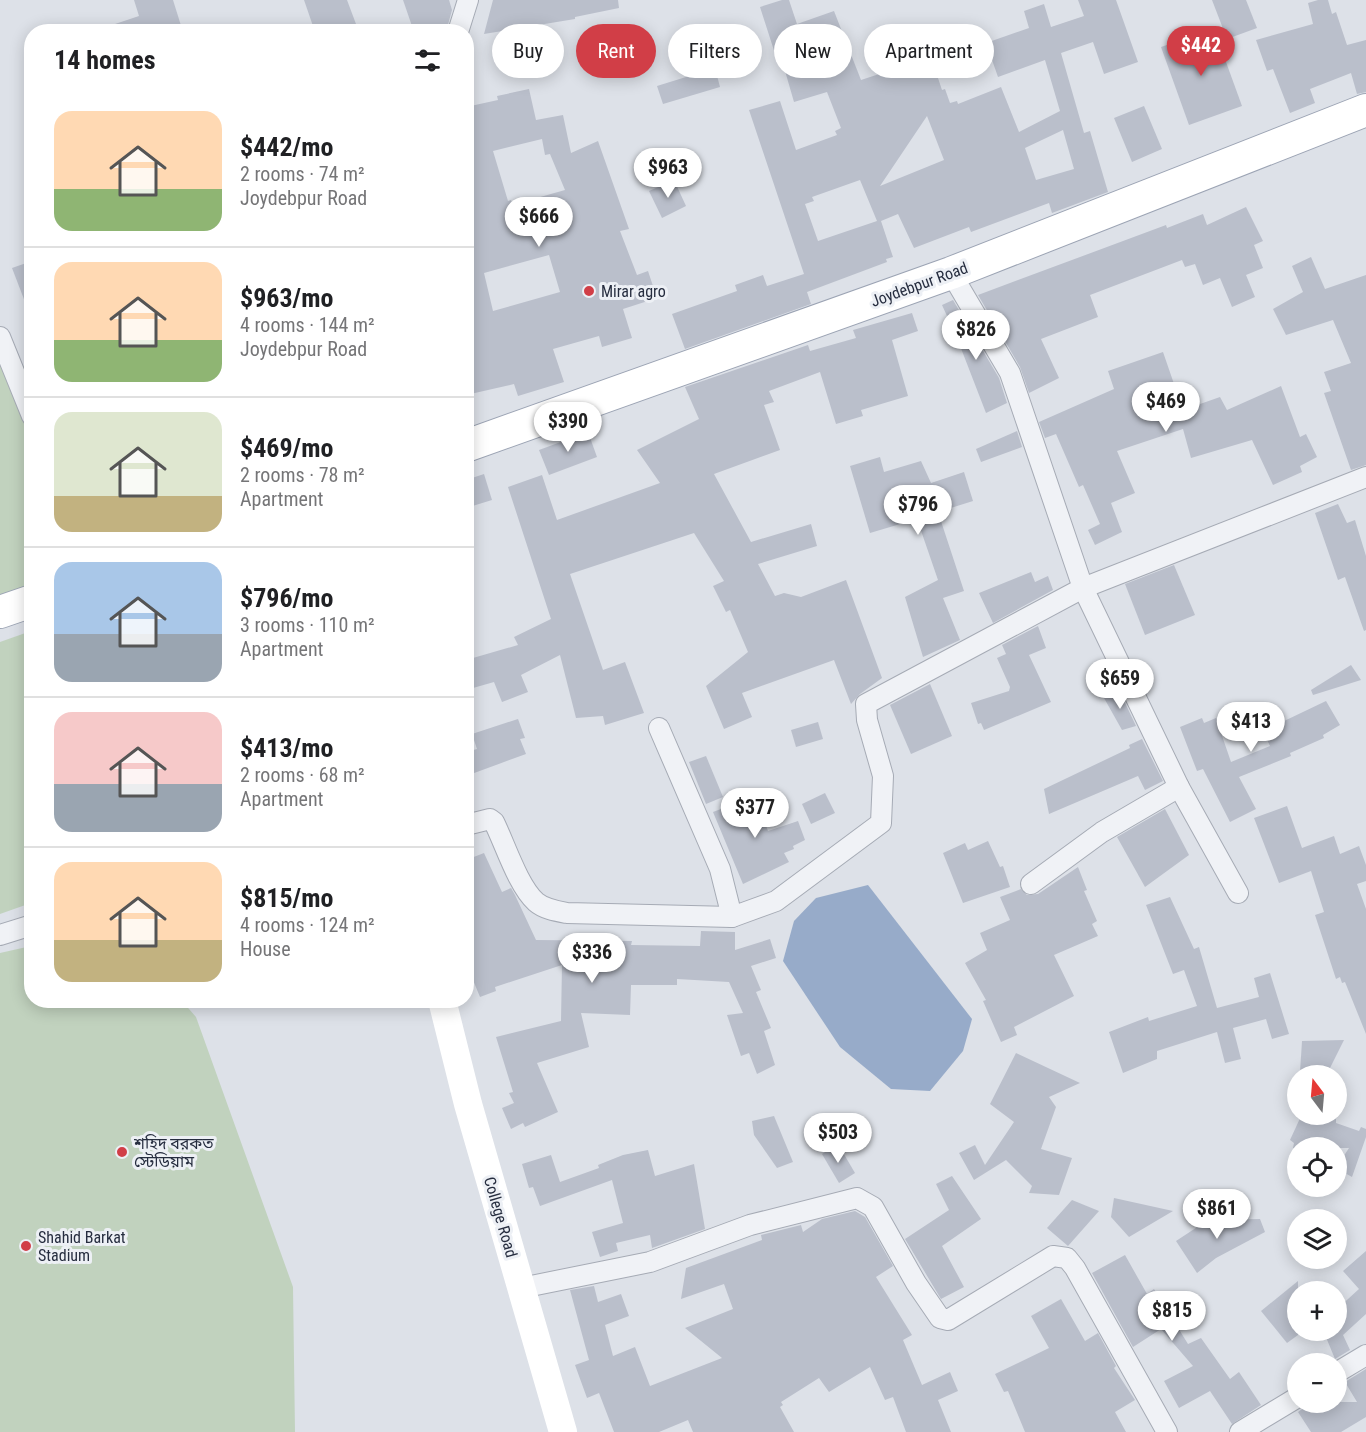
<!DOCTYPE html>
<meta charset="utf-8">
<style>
:root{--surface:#fff;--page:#f6f6f6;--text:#202124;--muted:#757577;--line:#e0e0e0;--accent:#d13e47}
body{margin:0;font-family:"Roboto Condensed","Noto Sans Bengali",sans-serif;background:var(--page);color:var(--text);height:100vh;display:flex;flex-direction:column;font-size:22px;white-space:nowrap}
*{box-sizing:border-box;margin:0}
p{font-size:20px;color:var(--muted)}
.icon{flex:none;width:33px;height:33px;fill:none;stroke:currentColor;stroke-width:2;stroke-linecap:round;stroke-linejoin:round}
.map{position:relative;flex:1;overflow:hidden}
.sheet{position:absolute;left:24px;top:24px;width:450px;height:984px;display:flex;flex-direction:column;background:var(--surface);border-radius:24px;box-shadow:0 3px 15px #0003}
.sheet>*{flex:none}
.guide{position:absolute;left:492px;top:24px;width:570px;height:54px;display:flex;gap:12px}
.needle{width:39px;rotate:344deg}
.fabs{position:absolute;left:1287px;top:1065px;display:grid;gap:12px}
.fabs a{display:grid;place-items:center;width:60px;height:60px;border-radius:50%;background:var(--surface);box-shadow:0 3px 15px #0003;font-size:30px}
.price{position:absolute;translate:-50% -51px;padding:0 14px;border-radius:21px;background:#fff;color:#222;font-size:20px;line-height:39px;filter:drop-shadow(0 2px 3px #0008)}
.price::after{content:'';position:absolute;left:50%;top:36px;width:18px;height:14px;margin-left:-9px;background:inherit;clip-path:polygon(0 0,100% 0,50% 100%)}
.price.active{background:var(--accent);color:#fff}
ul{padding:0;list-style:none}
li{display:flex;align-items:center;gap:18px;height:150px;padding:0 30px}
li+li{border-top:2px solid var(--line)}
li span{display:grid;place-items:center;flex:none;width:168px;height:120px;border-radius:18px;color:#555}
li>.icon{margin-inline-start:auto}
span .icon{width:72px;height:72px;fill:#fffc;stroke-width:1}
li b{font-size:26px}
h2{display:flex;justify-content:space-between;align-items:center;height:72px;padding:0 30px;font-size:26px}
.pill{padding:0 21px;border-radius:27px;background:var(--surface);box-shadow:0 3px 15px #0003;font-size:21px;line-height:54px}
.pill.active{background:var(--accent);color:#fff}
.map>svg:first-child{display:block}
.green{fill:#c1d2be}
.water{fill:#97abc9}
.building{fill:#babfcb;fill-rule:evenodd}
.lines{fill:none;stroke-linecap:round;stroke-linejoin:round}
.street-casing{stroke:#a6abb5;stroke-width:22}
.primary-casing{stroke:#9ca4b4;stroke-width:34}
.street{stroke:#f0f2f6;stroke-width:20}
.secondary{stroke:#fff;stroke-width:28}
.primary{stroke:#fff;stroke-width:32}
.poi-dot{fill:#d13e47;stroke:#edf0f5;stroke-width:2}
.labels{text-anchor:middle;stroke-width:6;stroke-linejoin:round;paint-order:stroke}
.street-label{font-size:16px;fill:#262d3f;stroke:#edf0f5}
.poi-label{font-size:16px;fill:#262d3f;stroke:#edf0f5;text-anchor:start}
</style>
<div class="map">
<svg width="1366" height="1432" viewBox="0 0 1366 1432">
<rect width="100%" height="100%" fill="#dde1e8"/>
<g class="green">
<path d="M0 342 32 431 31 592 0 603Z"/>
<path d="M31 631V903L0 914V642Z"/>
<path d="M31 946 32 1000 182 1001 196 1017 293 1287 295 1432H0V953Z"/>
</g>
<path class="water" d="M868 885 972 1019 963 1051 930 1091 891 1089 840 1047 783 961 794 921 816 898Z"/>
<g class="building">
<path d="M134 0H173L183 32H103V28L139 16Z"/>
<path d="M304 0H347L359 32H315Z"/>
<path d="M403 0H449L452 10 446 32H414Z"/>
<path d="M493 0H618L619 8 575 17V19L484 34Z"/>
<path d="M782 0H789L797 24 834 11 861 80 931 57 942 90 945 89 950 103 957 101 958 104 1001 87 1019 132 1060 111 1045 60 998 77 986 43 1029 28 1024 11 1044 4 1051 27 1084 16 1078 0H1116L1138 62 1104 74 1093 42 1061 53 1084 133 1090 131 1108 192 1052 213 1049 203 971 232 969 227 914 248 898 214 881 221 893 257 886 259 887 262 807 292 811 304 685 349 672 314 737 291 735 285 763 275 767 286 804 274 749 110 780 101 796 150 837 135 835 131 841 128 827 92 794 102 783 64 779 66 760 7ZM927 116 944 160 880 186ZM1063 130 1074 169 1036 180 1025 148ZM860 180 877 221 818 241 805 204 814 201 812 197Z"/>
<path d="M1212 0H1246L1257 28 1227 39Z"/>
<path d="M1318 0H1328L1332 14 1336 12 1347 45 1366 40V92L1357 94 1351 73 1310 89 1315 103 1290 113 1273 69 1267 71 1256 40 1313 24 1308 3Z"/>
<path d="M1214 29 1242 106 1189 125 1161 47Z"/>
<path d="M715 68 720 87 663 104 657 86Z"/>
<path d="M529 89 536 120 563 115 571 153 598 141 629 229 620 231 637 275 648 271 657 298 623 309 632 338 602 347 599 336 553 349 564 382 518 396 514 384 466 395V107L498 100 497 96ZM542 139 545 155 550 154 565 190 512 205 511 200 508 201 493 151ZM549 255 560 292 493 311 484 273Z"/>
<path d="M1144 106 1162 149 1132 162 1114 118Z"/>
<path d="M674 180 686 206 662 218 649 191Z"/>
<path d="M1246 207 1263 241 1254 245 1263 268 1246 275 1255 297 1232 307 1220 278 1203 285 1195 264 1185 267 1182 260 1090 295 1098 317 1041 339 1059 378 1029 393 1020 367 978 295 1166 225 1167 228 1203 214 1207 225Z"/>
<path d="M1311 257 1325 289 1366 275V465L1351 470 1324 393 1331 391 1324 372 1351 363 1333 320 1286 335 1273 309 1303 292 1292 266Z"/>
<path d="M32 261V314L30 315 12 268Z"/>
<path d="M953 300 999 378 1007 403 986 413 957 338 942 305Z"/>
<path d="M912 313 918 331 892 340 908 396 861 410 863 416 836 424 820 372 769 391 774 402 764 405 780 450 714 474 751 542 811 524 817 546 758 564 775 596 784 593 801 597 846 580 882 678 860 694 851 704 834 660 742 693 752 717 724 729 706 686 748 652 730 610 726 612 713 586 724 581 694 533 570 574 603 670 625 662 644 713 605 725 603 716 576 718 560 655 521 675 528 692 502 702 494 682 466 690V660L518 645 514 637 551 619 508 487 542 475 557 520 660 483 637 450 699 419 685 387 808 345 810 351 856 338 853 330Z"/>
<path d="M1163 352 1183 410 1220 397 1227 410 1281 386 1300 437 1306 434 1317 457 1300 466 1302 472 1273 485 1252 440 1191 458 1183 429 1117 451 1135 493 1111 503 1122 532 1095 545 1088 530 1100 524 1083 485 1079 487 1056 434 1045 438 1039 422 1114 389 1108 371Z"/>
<path d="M1017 431 1022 447 981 462 976 449Z"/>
<path d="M588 432 597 457 549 475 539 450Z"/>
<path d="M880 457 884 472 921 461 931 483 964 472 973 501 938 512 964 591 943 598 960 640 923 657 905 597 938 580 917 519 870 533 850 466Z"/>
<path d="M484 474 492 500 466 508V480Z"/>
<path d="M1338 504 1347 523 1355 520 1366 556V630L1364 631 1345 577 1338 580 1315 513Z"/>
<path d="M1174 565 1195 615 1145 635 1125 584Z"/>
<path d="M1031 572 1035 582 1048 576 1053 590 993 623 979 593Z"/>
<path d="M1038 626 1046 648 1029 655 1051 702 984 730 981 723 978 724 971 703 1009 691 1010 687 997 658 1006 654 1002 645Z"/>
<path d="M1351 665 1361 680 1313 695 1311 690Z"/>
<path d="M930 684 952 736 911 754 890 705Z"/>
<path d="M1119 690 1136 726 1122 730 1104 698Z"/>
<path d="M1326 701 1340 725 1323 735 1324 738 1290 753 1291 756 1239 777 1256 809 1230 822 1203 769 1197 771 1180 727 1202 718 1204 723 1216 718 1231 762 1270 746 1263 731Z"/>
<path d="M518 719 525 738 520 739 526 754 466 776V752L477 749 472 734Z"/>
<path d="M818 722 823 739 796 747 791 730Z"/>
<path d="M1142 739 1163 781 1145 790 1138 776 1049 814 1044 789 1130 748 1129 745Z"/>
<path d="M706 756 723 797 706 804 689 762Z"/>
<path d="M825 793 835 813 811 824 802 804Z"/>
<path d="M755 796 768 831 798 821 805 840 793 846 794 849 784 853 789 862 743 884 713 812Z"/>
<path d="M1287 806 1302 848 1334 836 1340 854 1359 846 1366 865V881L1357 884 1366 909V1034L1345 982 1342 983 1340 977 1336 979 1315 915 1324 912 1311 871 1279 883 1254 818Z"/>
<path d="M1165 809 1189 855 1145 887 1117 837Z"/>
<path d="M988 841 1000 867 1003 866 1010 887 963 903 943 853 965 843 968 850Z"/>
<path d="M484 853 502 892 511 888 515 895 536 940 632 941 631 945 700 946 701 931 735 932V950L770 939 776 958 751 966 761 990 756 992 771 1028 764 1031 775 1065 757 1074 749 1053 741 1056 727 1015 743 1013 729 982 677 979V985H631L630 1015 581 1013 589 1047 537 1063 558 1112 525 1127 523 1123 511 1129 502 1108 514 1103 509 1093 513 1092 496 1037 561 1021 562 965 495 987 496 991 480 997 466 963V860Z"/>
<path d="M1078 867 1087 890 1084 891 1097 921 1092 924 1098 936 1054 955 1074 996 1014 1027 1017 1035 1001 1042 983 1001 986 1000 965 963 987 950 980 933 1010 920 1000 897 1021 889 1027 895 1038 894Z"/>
<path d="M1170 897 1194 949 1199 947 1217 1008 1259 997 1254 978 1270 973 1289 1034 1272 1039 1266 1019 1233 1028 1241 1059 1225 1063 1217 1032 1157 1051V1059L1123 1073 1109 1032 1148 1017 1149 1021 1197 1006 1184 970 1173 974 1146 905Z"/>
<path d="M1344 1040 1326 1076 1300 1072 1302 1041Z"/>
<path d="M1016 1053 1080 1083 1049 1097 1056 1107 1041 1149 1072 1158 1059 1195 1029 1193 1032 1186 1006 1160 974 1180 959 1153 975 1145 985 1165 1014 1122 990 1104Z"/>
<path d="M1302 1114H1324L1336 1119V1123L1359 1131 1361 1127 1366 1129V1137L1352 1177 1336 1168 1349 1148H1293L1294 1143 1290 1140Z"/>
<path d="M774 1116 793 1162 777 1168 754 1135 752 1121Z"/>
<path d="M838 1144 855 1173 839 1183 822 1154Z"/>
<path d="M648 1150 655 1176 694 1164 705 1229 652 1248 650 1235 616 1243 618 1251 600 1257 592 1232 623 1223 612 1180 540 1206 533 1187 529 1188 522 1164 551 1155 560 1182 599 1168 598 1165 623 1155Z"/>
<path d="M952 1176 981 1219 942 1246 964 1287 941 1299 905 1239 949 1210 936 1184Z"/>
<path d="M1114 1198 1173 1211 1129 1237 1111 1217Z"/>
<path d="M1072 1200 1099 1211 1068 1246 1047 1228Z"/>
<path d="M855 1211 865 1217 893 1266 876 1277 912 1335 903 1340 922 1385 950 1372 958 1391 938 1400 951 1432H906L893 1397 885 1400 870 1367 829 1392 819 1378 781 1402 783 1405 780 1407 794 1432H693L688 1420 659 1432H614L599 1393 587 1398 575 1365 589 1360 570 1290 594 1286 598 1302 621 1294 629 1316 605 1325 613 1356 635 1347 650 1386 722 1358 685 1328 733 1309 724 1284 681 1299 686 1268 762 1240 761 1235 801 1225 803 1232 822 1219Z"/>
<path d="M1260 1219 1265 1232 1216 1258 1197 1273 1176 1241 1208 1220Z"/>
<path d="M1366 1251V1314L1343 1335 1350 1350 1335 1359 1323 1330H1336V1310L1359 1289 1343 1271Z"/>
<path d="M1125 1255 1147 1294 1154 1289 1188 1344 1201 1338 1230 1379 1239 1372 1261 1405 1232 1424 1210 1391 1179 1408 1164 1381 1193 1366 1161 1329 1133 1347 1092 1273Z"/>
<path d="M1298 1281V1335L1287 1343 1261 1311Z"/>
<path d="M1061 1299 1085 1341 1098 1333 1116 1366 1114 1368 1135 1400 1115 1412 1126 1432H1025L1008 1391 1004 1392 995 1374 1049 1348 1031 1316Z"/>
<path d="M1366 1369V1417L1341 1432H1311L1298 1412 1312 1402H1357L1345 1382Z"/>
</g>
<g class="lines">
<defs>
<g id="street">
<path d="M458 32 468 0"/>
<path d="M951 273 1010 373 1083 588 1179 787 1238 893"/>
<path d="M0 337 32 416"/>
<path d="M659 728 720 869 732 917 776 901 881 823 883 776 867 720 866 704 1083 588 1366 477"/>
<path d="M466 825 490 819 494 822C505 844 518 886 536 902 544 909 556 911 567 913L732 917"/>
<path d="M1031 884 1102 832 1179 787"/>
<path d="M0 935 32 925"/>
<path d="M521 1288 650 1262 750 1225 857 1198 873 1207 916 1283 940 1318 948 1320 1053 1256 1067 1258 1075 1268 1167 1432"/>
<path d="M1336 1373 1366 1355"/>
<path d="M1240 1432 1298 1397"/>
</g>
<g id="primary">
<path d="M466 446 951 273 1366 110"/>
<path d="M0 612 32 601"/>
</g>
</defs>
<use href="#street" class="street-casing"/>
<use href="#primary" class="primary-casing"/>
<use href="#street" class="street"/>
<path class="secondary" d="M442 1000 468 1104 563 1432"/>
<use href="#primary" class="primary"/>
</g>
<g class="poi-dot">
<circle cx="589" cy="291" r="6"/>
<circle cx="122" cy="1152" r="6"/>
<circle cx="26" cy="1246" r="6"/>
</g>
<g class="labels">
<g class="street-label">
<text transform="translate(919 284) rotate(-20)" y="6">Joydebpur Road</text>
<text transform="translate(501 1217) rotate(74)" y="6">College Road</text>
</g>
<g class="poi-label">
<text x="601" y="297">Mirar agro</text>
<text x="134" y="1149">শহিদ বরকত<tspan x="134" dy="18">স্টেডিয়াম</tspan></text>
<text x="38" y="1243">Shahid Barkat<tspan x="38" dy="18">Stadium</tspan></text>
</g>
</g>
</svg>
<div class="fabs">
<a><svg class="needle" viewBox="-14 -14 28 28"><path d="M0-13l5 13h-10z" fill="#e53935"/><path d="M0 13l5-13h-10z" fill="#757577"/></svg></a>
<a><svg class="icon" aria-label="locate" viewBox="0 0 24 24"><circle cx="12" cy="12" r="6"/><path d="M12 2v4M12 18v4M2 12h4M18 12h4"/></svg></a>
<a><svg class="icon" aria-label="layers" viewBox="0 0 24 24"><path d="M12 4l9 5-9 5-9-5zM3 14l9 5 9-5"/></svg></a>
<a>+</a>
<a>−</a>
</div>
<b class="price active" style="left:1201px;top:77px">$442</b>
<b class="price" style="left:668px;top:199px">$963</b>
<b class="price" style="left:539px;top:248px">$666</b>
<b class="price" style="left:976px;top:361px">$826</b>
<b class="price" style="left:1166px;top:433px">$469</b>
<b class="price" style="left:568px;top:453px">$390</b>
<b class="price" style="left:918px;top:536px">$796</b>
<b class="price" style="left:1120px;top:710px">$659</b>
<b class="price" style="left:1251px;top:753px">$413</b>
<b class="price" style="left:755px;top:839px">$377</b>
<b class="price" style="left:592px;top:984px">$336</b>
<b class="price" style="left:838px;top:1164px">$503</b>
<b class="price" style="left:1217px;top:1240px">$861</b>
<b class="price" style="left:1172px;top:1342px">$815</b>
<div class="guide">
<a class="pill">Buy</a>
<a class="pill active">Rent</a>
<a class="pill">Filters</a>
<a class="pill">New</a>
<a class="pill">Apartment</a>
</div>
<section class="sheet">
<h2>14 homes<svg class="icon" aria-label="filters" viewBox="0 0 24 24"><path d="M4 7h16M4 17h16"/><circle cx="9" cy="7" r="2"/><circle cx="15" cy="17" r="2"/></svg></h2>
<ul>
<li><span style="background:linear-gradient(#ffd9b3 65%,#8fb573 0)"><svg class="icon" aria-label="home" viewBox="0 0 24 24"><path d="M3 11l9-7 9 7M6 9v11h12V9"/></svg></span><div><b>$442/mo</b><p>2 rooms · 74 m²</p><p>Joydebpur Road</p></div></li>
<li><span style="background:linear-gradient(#ffd9b3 65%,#8fb573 0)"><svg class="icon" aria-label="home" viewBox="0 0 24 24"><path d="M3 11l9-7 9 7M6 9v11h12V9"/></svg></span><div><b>$963/mo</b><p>4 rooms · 144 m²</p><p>Joydebpur Road</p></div></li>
<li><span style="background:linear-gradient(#dfe7d0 70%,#c2b280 0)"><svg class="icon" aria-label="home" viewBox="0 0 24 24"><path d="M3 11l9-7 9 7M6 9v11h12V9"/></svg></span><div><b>$469/mo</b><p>2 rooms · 78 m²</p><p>Apartment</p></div></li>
<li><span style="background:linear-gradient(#a9c7e8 60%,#9aa5b1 0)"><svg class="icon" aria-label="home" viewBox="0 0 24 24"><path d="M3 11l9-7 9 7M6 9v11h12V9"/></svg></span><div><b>$796/mo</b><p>3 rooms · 110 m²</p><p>Apartment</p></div></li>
<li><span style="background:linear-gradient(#f6c9c9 60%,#9aa5b1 0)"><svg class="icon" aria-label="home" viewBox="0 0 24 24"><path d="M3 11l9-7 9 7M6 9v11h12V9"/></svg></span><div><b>$413/mo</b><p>2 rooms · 68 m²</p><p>Apartment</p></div></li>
<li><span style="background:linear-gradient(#ffd9b3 65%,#c2b280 0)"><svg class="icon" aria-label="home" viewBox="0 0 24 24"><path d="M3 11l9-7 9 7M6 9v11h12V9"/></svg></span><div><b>$815/mo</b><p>4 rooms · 124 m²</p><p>House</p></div></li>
</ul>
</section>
</div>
